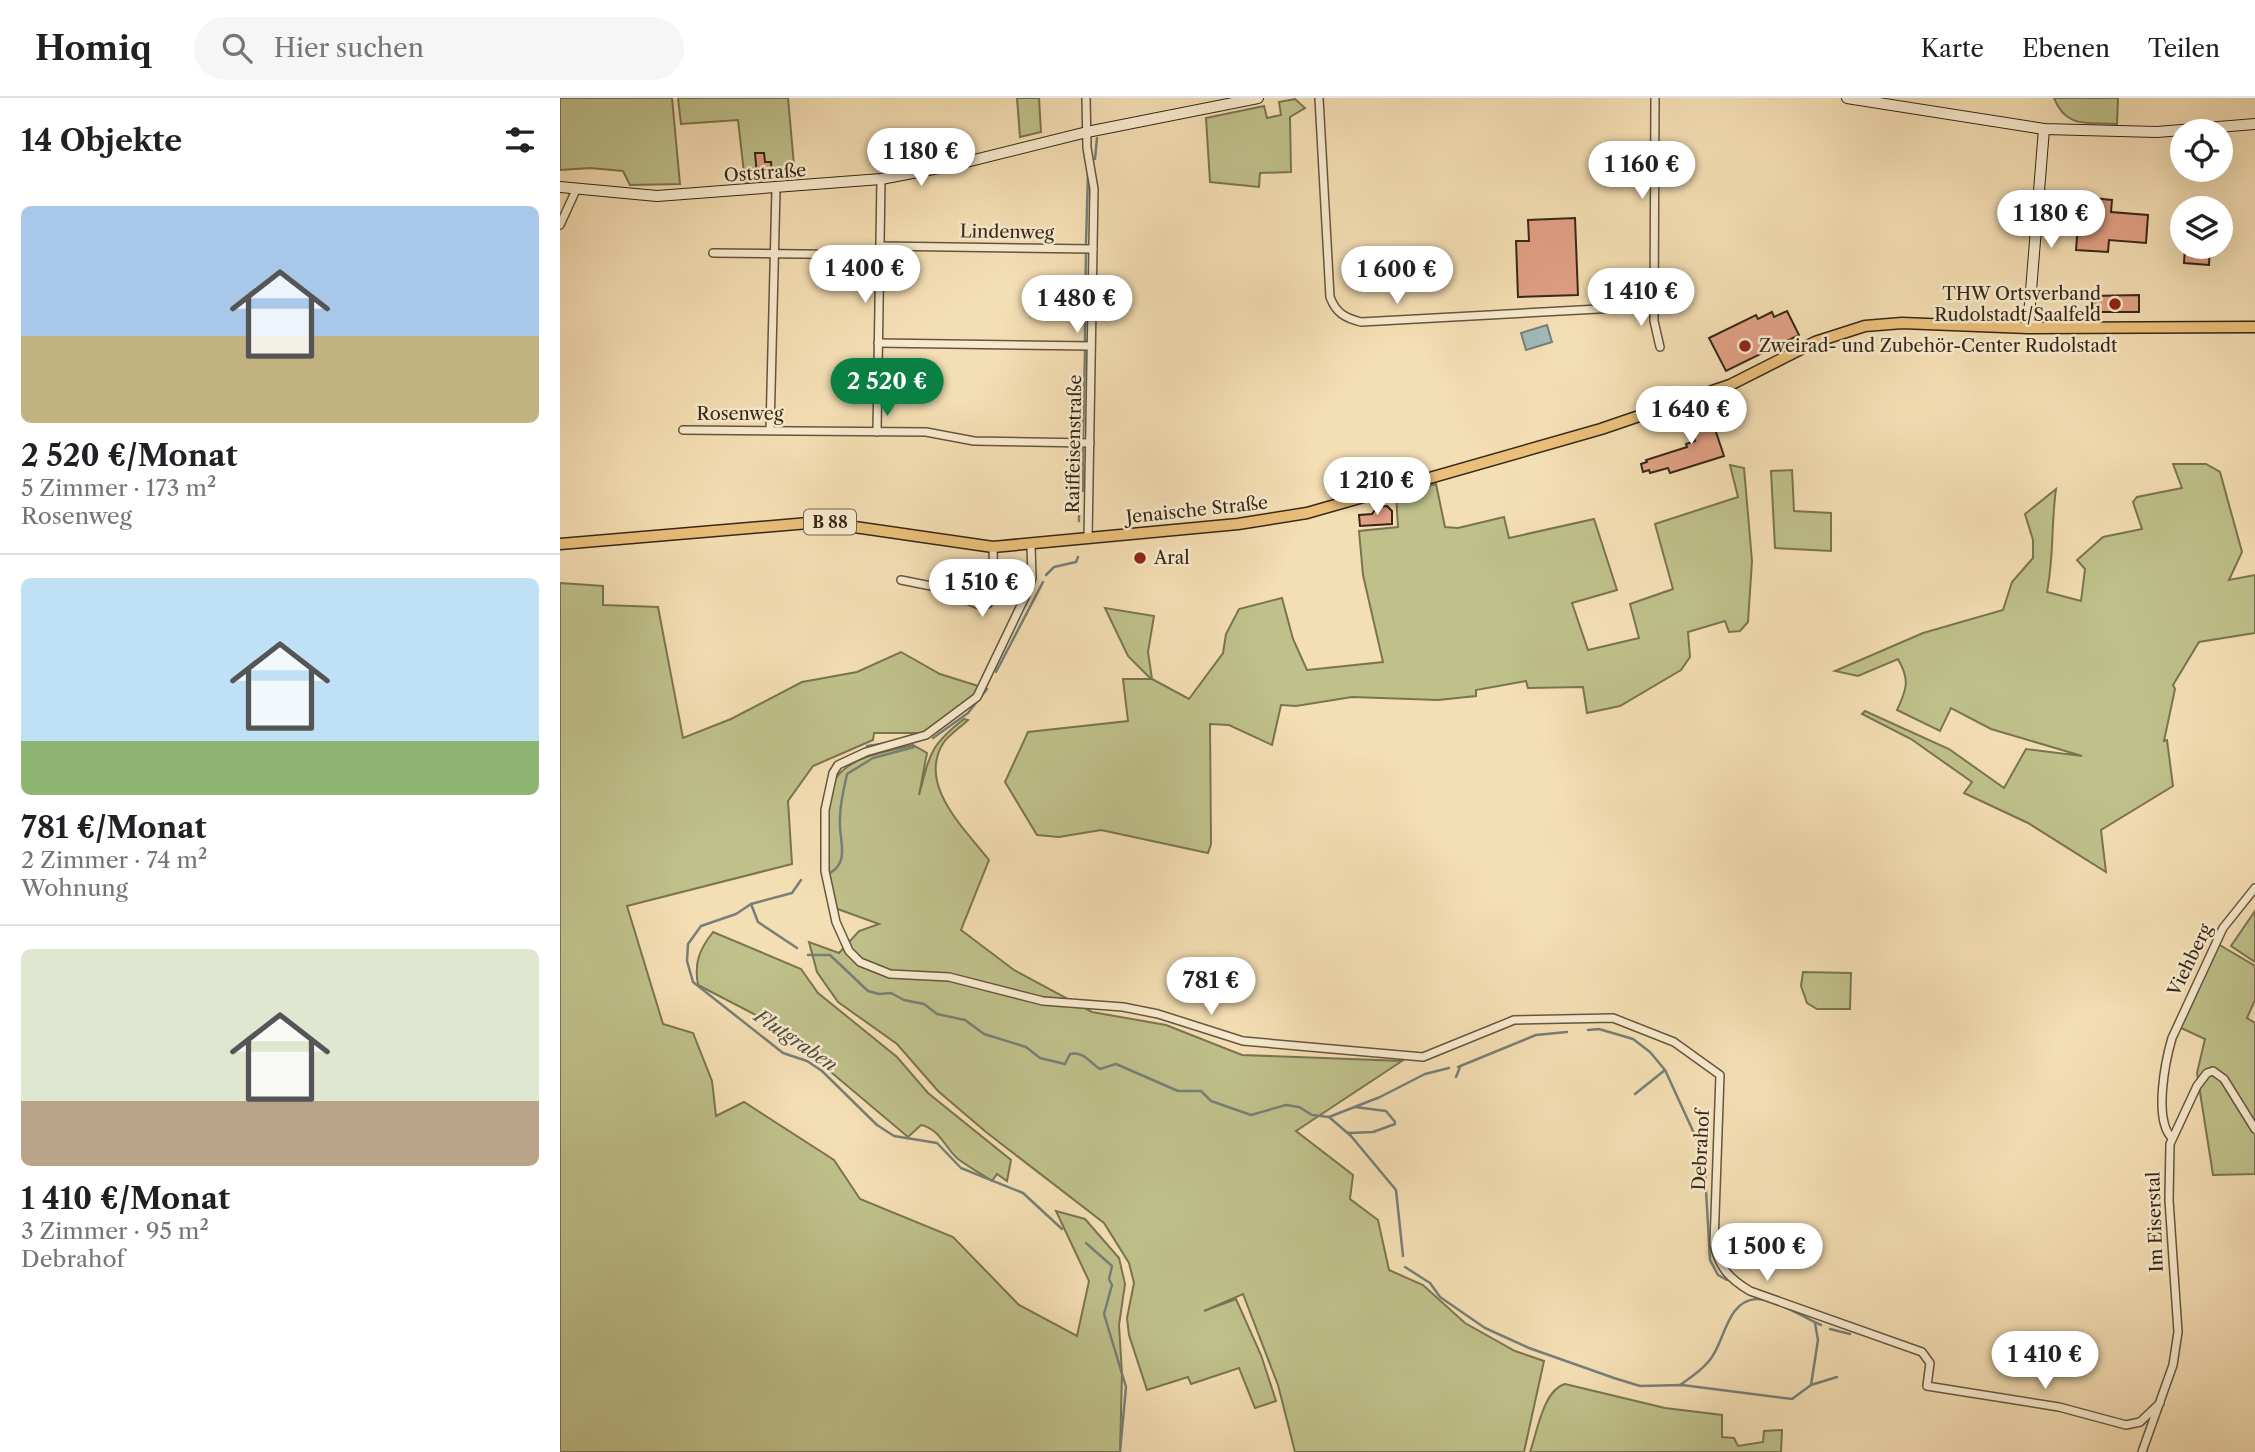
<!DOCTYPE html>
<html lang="de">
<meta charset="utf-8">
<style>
:root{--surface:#fff;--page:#f6f6f6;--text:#202124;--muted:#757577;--line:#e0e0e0;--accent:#0b8043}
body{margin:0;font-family:"Libre Caslon Text",serif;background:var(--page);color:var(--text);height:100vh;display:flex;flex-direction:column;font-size:26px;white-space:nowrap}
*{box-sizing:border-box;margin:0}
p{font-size:23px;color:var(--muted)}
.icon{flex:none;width:38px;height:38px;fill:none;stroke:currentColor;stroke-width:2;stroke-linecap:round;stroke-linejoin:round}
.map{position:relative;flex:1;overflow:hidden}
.sheet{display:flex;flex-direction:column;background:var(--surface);width:560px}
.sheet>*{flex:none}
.controls{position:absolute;left:1610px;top:21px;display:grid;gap:14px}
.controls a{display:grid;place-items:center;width:63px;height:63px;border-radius:50%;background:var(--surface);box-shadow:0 7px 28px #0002;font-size:35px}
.price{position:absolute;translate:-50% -60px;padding:0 16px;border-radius:24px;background:#fff;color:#222;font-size:23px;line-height:46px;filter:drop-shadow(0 2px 4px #0008)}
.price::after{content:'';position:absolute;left:50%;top:42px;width:21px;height:16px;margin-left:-10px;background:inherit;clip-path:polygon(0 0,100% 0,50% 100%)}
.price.on{background:var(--accent);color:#fff}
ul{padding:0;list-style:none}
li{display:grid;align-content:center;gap:14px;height:371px;padding:0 21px}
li+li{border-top:2px solid var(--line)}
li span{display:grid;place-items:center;height:217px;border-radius:10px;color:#555}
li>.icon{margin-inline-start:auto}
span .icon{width:126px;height:126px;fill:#fffc;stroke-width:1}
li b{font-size:30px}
h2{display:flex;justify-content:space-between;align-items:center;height:84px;padding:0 21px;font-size:30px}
header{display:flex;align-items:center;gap:42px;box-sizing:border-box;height:98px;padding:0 35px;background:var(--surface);border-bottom:2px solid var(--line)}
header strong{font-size:33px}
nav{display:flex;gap:38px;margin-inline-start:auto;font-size:24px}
.search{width:490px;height:63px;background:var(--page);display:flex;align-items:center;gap:18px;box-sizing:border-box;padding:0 24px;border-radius:38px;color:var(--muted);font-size:26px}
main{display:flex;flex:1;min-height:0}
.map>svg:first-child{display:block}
.green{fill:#bfc08a;stroke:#7a7451;stroke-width:2}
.water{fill:#a1b9b8;stroke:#767f78;stroke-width:2}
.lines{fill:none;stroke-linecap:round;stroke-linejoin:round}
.stream{stroke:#767f78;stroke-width:2.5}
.building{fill:#e2a085;stroke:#362718;stroke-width:2}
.street-casing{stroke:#66553f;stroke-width:10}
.secondary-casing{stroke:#362718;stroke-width:12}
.primary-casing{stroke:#362718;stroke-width:13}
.street{stroke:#f8eace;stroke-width:7}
.secondary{stroke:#f8eace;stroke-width:10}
.primary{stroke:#eabf7a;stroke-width:10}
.poi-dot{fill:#8f2418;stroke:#f8eace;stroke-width:2.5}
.labels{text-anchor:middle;stroke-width:5;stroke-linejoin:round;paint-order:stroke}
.shield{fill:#f8eace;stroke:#70624f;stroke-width:2}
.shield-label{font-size:16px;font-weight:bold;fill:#362718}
.street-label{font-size:18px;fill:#362718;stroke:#f8eace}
.poi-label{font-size:18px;fill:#362718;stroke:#f8eace;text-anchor:start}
.water-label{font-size:19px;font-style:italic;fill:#514c40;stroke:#f8eace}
</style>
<header>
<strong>Homiq</strong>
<div class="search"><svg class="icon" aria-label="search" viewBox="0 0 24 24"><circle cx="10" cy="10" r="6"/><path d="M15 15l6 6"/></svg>Hier suchen</div>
<nav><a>Karte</a><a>Ebenen</a><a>Teilen</a></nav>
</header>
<main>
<section class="sheet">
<h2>14 Objekte<svg class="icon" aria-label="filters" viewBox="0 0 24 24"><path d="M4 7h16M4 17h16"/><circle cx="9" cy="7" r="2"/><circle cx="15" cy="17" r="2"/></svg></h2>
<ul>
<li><span style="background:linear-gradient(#a9c7e8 60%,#c2b280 0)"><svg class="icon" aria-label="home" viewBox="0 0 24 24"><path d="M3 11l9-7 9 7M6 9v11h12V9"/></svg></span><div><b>2 520 €/Monat</b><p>5 Zimmer · 173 m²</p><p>Rosenweg</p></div></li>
<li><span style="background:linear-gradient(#bfe0f5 75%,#8fb573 0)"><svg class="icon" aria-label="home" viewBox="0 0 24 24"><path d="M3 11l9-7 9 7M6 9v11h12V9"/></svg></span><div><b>781 €/Monat</b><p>2 Zimmer · 74 m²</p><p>Wohnung</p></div></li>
<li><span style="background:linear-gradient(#dfe7d0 70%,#b9a48a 0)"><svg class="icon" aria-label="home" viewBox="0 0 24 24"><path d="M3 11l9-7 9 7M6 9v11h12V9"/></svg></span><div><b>1 410 €/Monat</b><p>3 Zimmer · 95 m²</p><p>Debrahof</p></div></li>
</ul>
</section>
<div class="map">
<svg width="1695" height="1354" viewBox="0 0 1695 1354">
<rect width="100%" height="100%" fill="#f4deb3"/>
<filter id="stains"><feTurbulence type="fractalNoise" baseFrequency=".00286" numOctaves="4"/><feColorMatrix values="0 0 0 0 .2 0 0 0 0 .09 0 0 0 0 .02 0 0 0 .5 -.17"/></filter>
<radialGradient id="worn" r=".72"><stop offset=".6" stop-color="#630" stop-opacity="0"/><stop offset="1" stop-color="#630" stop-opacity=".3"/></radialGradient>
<g class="green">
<path d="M0 0H112L120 86 70 87 63 73 30 70 0 72Z"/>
<path d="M118 0H228L235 79 185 84 178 22 121 26Z"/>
<path d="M457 0H479L481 34 460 39Z"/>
<path d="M1494 0H1558L1557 26C1528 24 1506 31 1494 0Z"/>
<path d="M735 1 745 10 730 19 731 74 700 75 699 89 650 84 646 20 704 8 707 20 721 17 719 4Z"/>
<path d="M1613 366H1646L1660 374 1682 454 1669 482 1695 477V535L1639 544 1613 587 1615 591 1604 643 1607 642 1613 688 1541 732 1546 774 1468 725 1404 695 1412 684 1351 641 1302 616 1305 613 1389 651 1444 690 1466 651 1522 658 1431 631 1391 610 1380 633 1337 612C1347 591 1350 582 1338 561L1298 578 1275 573 1363 535 1443 512 1452 484 1473 460V442L1465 416 1496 391C1491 426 1494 459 1487 494L1521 503 1525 471 1517 462 1543 439 1582 431 1573 404 1577 399 1622 390Z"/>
<path d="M1170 367 1184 370 1192 463 1188 524 1180 533 1169 534 1165 523 1128 534 1130 559 1121 572 1060 608 1027 615 1023 589 968 590 966 583 916 592V598L878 602 792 599 736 608 721 607 712 647 669 627 650 626 651 746 648 755 541 732 499 739 477 737 445 684 468 634 568 623 563 581H591L568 558 545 510 594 518 588 554 592 581 629 601 663 555 666 536 679 511 722 500 733 541 747 572 823 564 803 477 799 433 838 429 836 397 876 386 885 429 898 430 944 419 949 440 1034 421 1057 492 1012 505 1028 552 1079 540 1070 506 1113 491 1095 426 1178 399Z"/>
<path d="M1232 372 1234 413 1271 415V453L1215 450 1211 373Z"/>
<path d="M0 485 43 488V507L98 509 123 640 171 621 242 584 297 574 341 554 380 576 418 588 414 598 362 635H314L313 642 253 668 228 703 232 766 67 808 103 926 133 935 152 983 156 1018 184 1004 274 1062 300 1101 393 1139 459 1207 517 1238 529 1183 496 1113 525 1121 559 1160 565 1186 559 1227 562 1276 560 1354H0Z"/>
<path d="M404 621 408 622C401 629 390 636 384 644 356 686 405 731 429 762L401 832 454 872 532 914 606 927 682 957 842 963 736 1033 793 1077 790 1101 818 1122 829 1172 863 1187 905 1225 955 1253 984 1263 964 1354H735L718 1287 683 1196 644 1213 676 1201 701 1257 716 1303 695 1310 679 1270 631 1286 628 1279 587 1292 569 1237 567 1220 574 1185 569 1165 544 1125 426 1034 378 993 337 946 278 904 257 874 249 844 279 855 299 833 319 826 272 809C269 778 257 700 279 676 297 657 329 653 353 647L367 655 359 697C370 656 370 647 404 621Z"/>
<path d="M1695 813V864L1671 848Z"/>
<path d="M153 834 241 871 258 895 337 959 368 995 451 1062 447 1083 437 1076 432 1083C421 1076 409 1069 398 1061 385 1050 380 1031 361 1027L348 1039 215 927 138 887C134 865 139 852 153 834Z"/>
<path d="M1658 846 1695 868V902L1687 920 1695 925V1076L1653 1077 1637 975 1645 941 1619 929Z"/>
<path d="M1243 874 1291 875 1290 911H1257L1247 905 1241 888Z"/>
<path d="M1005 1286 1105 1310 1162 1317V1339L1174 1340 1178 1348 1203 1344 1204 1333 1222 1332 1221 1354H970C977 1335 983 1292 1005 1286Z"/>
</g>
<path class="water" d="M987 227 992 244 966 252 961 235Z"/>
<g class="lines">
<g class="stream">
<path d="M535 61 537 40"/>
<path d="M526 145 528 75"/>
<path d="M525 204 526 156"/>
<path d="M525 245V212"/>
<path d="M523 343 525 252"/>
<path d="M523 393V349"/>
<path d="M519 410 520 399"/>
<path d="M519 423V414"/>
<path d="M486 477 494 469 516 464 518 459"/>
<path d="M436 574 483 484"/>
<path d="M373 640 408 615 427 591"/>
<path d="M307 648 328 645"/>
<path d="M270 775C291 763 278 740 280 720 280 705 284 690 287 676L313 660 354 649"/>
<path d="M241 782 232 795 191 806 176 816 141 828 128 846 127 863 133 884 223 955 247 963 262 973 317 1027 334 1038 377 1045 401 1070 463 1095 502 1131"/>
<path d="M191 806 198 824 237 850"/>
<path d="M248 857H270L308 893 319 896 331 895 344 902 364 906 377 916 405 922 424 936 466 949 480 960 505 966 510 956C524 953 530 965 540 971L556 966 618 993H641L651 1003 691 1017 726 1007 739 1009 752 1017 769 1019 820 999 865 976 889 970"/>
<path d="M1028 932 1039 931 1073 941 1090 954 1105 972 1144 1057 1150 1162 1158 1177 1167 1182"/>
<path d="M898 969 976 937 1007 934"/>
<path d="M896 979 900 969"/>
<path d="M1075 996 1105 972"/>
<path d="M795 1009 826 1013 835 1024"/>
<path d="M769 1019 791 1038 836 1092 843 1158"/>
<path d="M788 1035 813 1034 835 1026"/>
<path d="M526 1145 552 1168 549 1181 552 1187 544 1216 566 1289 560 1354"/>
<path d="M845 1169 870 1185 880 1199 925 1230 969 1250 1054 1280 1080 1288 1122 1287 1232 1301 1251 1287 1277 1279"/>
<path d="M1270 1231 1290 1236"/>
<path d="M1120 1287C1130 1280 1141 1273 1149 1263 1165 1245 1166 1203 1196 1201 1215 1200 1244 1220 1261 1227"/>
<path d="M1251 1287 1258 1242 1255 1225"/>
</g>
</g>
<g class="building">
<path d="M195 55H204L205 64H211L212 77H197Z"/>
<path d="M1520 99 1552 102 1551 114 1588 117 1586 145 1549 142 1548 154 1516 152Z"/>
<path d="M1015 120 1018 197 958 199 956 143H969L968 122Z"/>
<path d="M1625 149H1650L1649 167 1624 165Z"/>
<path d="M1579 197V214H1532V198Z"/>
<path d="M1227 213 1239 237 1166 273 1149 240 1196 217 1198 221 1212 214 1214 219Z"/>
<path d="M1147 307 1164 358 1110 375 1108 370 1090 375 1089 372 1083 374 1081 366 1087 364 1086 362 1127 349 1126 346 1135 343 1128 313Z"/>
<path d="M827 408 832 413V426L800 428 799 417 812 416 817 409Z"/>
</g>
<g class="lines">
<defs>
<g id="street">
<path d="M526 0 527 50 534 91 528 441"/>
<path d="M759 0 770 199C776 215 785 220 801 224L1094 208"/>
<path d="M1095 0 1094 223 1100 249"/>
<path d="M0 127 16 92"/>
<path d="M320 148 533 151"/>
<path d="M153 155 319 157"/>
<path d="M318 245 531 248"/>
<path d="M123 332 366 334 414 343 530 345"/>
<path d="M210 332 216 91"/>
<path d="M317 334 321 81"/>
<path d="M471 447 472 480 465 499 417 599 366 637 306 654 278 667 273 675 265 712V773L276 824 289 853 300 864 330 876 389 879 483 903 563 909 598 916 683 943 863 959 954 922 1053 920 1114 944 1160 977 1154 1146C1159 1170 1170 1181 1190 1193L1362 1254 1370 1265 1367 1288 1499 1309 1566 1327 1580 1324 1600 1305"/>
<path d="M341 482 376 489 419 507 428 506 434 493 433 449"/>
<path d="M1611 1039C1594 1020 1605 964 1612 940L1663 830 1695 790"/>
<path d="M1582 1354 1613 1267 1618 1234 1609 1102 1610 1046 1637 988 1647 975 1653 973 1664 981 1695 1031"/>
</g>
<g id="secondary">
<path d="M1287 0 1484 31 1597 34 1695 26"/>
<path d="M0 89 97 98 321 81 394 67 527 34 698 0"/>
<path d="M1468 230 1484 31"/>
</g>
<path id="primary" d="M0 446 260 424 433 449 678 426 747 415 1041 331 1170 287 1255 244 1305 228 1342 225 1468 230 1695 229"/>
</defs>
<use href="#street" class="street-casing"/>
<use href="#secondary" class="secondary-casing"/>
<use href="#primary" class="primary-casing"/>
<use href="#street" class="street"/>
<use href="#secondary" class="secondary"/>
<use href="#primary" class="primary"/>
</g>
<g class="poi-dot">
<circle cx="1555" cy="206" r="7"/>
<circle cx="1185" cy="248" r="7"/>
<circle cx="580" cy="460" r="7"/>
</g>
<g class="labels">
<rect class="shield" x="244" y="411.5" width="52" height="25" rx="5"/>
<g class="shield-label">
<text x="270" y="430">B 88</text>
</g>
<g class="street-label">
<text transform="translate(205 75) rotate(-4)" y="6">Oststraße</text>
<text transform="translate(447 134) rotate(1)" y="6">Lindenweg</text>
<text x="180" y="322">Rosenweg</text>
<text transform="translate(514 346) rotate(-89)" y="6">Raiffeisenstraße</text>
<text transform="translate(637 412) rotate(-6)" y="6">Jenaische Straße</text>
<text transform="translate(1630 862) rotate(-64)" y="6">Viehberg</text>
<text transform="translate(1141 1052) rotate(-87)" y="6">Debrahof</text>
<text transform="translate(1595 1124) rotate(-92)" y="6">Im Eiserstal</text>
</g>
<g class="poi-label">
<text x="1541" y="202" text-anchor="end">THW Ortsverband<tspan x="1541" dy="21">Rudolstadt/Saalfeld</tspan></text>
<text x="1199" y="254">Zweirad- und Zubehör-Center Rudolstadt</text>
<text x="594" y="466">Aral</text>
</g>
<g class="water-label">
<text transform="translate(236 942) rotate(34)" y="7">Flutgraben</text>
</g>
</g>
<rect width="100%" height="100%" filter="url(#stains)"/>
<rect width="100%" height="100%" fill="url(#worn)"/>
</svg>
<div class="controls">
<a><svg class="icon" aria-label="locate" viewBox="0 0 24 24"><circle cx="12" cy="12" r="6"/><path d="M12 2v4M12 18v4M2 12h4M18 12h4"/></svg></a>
<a><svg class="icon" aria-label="layers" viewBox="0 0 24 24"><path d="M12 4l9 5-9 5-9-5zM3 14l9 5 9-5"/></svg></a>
</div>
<b class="price" style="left:361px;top:90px">1 180 €</b>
<b class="price" style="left:1082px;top:103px">1 160 €</b>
<b class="price" style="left:1491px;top:152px">1 180 €</b>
<b class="price" style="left:305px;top:207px">1 400 €</b>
<b class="price" style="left:837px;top:208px">1 600 €</b>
<b class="price" style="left:1081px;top:230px">1 410 €</b>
<b class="price" style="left:517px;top:237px">1 480 €</b>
<b class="price on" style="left:327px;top:320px">2 520 €</b>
<b class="price" style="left:1131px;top:348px">1 640 €</b>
<b class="price" style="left:817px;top:419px">1 210 €</b>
<b class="price" style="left:422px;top:521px">1 510 €</b>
<b class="price" style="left:651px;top:919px">781 €</b>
<b class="price" style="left:1207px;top:1185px">1 500 €</b>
<b class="price" style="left:1485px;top:1293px">1 410 €</b>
</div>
</main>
